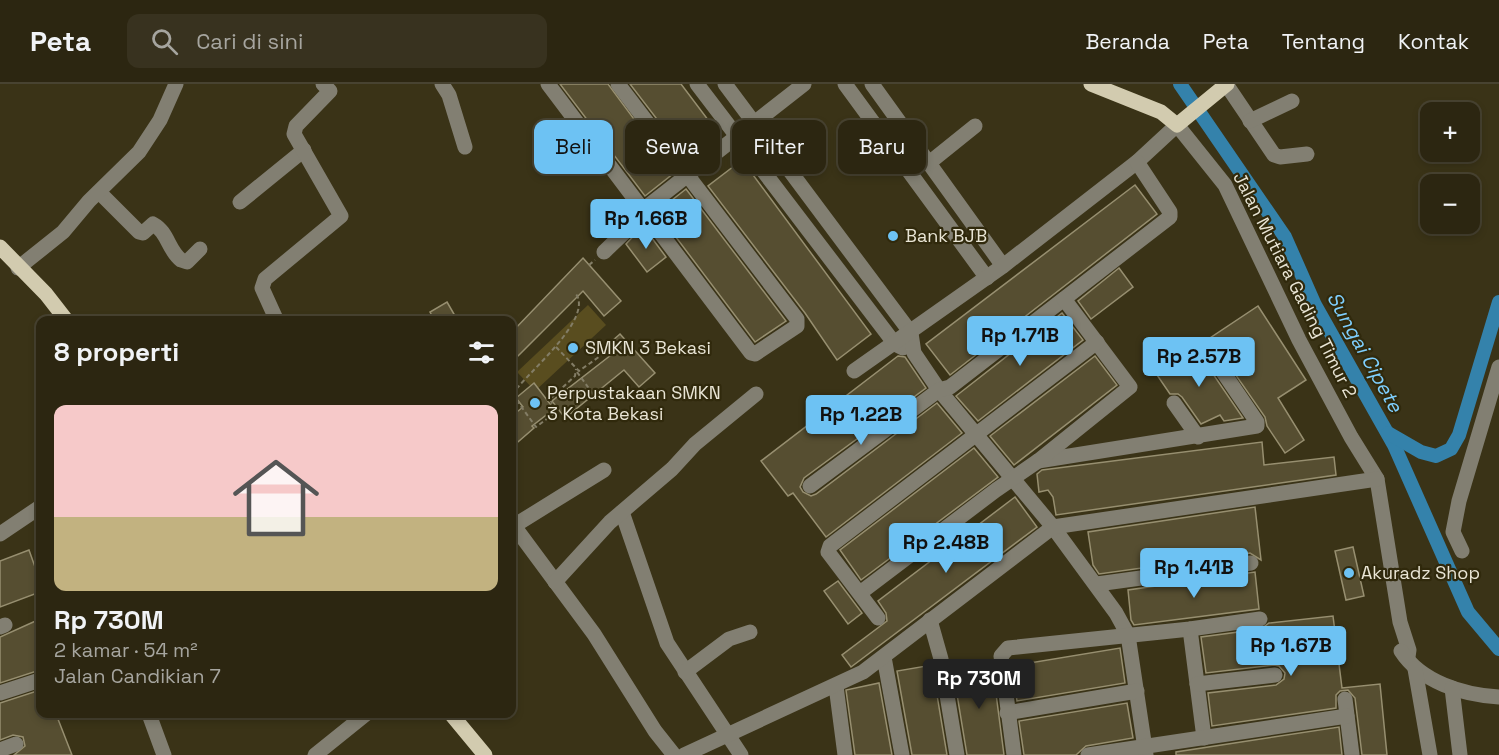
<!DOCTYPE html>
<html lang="id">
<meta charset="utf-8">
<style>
:root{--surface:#2c2611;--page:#38321f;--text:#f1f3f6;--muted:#a6a59f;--line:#484331;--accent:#6dc2f3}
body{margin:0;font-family:"Space Grotesk",sans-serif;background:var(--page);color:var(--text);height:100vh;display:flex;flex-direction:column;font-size:22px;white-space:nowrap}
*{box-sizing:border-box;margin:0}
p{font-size:20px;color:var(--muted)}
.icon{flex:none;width:33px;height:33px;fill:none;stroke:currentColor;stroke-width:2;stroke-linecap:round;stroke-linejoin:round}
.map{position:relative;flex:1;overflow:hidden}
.sheet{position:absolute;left:36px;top:232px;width:480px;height:402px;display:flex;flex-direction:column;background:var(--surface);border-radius:12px;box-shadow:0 3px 9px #0003,0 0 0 2px var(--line)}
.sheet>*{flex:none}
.banner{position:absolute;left:534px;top:36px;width:570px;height:54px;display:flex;gap:12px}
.buttons{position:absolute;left:1420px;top:18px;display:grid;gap:12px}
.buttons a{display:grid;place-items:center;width:60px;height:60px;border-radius:12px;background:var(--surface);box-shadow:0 3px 9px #0003,0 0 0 2px var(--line);font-size:30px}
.price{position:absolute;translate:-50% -51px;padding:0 14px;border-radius:6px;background:var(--accent);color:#111;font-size:20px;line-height:39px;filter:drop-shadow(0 2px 3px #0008)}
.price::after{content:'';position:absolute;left:50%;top:36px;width:18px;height:14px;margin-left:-9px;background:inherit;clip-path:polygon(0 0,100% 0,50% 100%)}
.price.selected{background:#222;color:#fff}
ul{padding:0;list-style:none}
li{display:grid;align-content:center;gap:12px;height:318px;padding:0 18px}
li+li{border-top:2px solid var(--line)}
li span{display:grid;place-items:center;height:186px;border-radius:12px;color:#555}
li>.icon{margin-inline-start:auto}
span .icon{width:108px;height:108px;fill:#fffc;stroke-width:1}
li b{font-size:26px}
h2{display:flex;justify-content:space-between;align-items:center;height:72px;padding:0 18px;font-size:26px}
.pill{padding:0 21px;border-radius:12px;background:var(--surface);box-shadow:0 3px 9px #0003,0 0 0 2px var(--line);font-size:21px;line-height:54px}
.pill.selected{background:var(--accent);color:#111}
header{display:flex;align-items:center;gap:36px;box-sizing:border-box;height:84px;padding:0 30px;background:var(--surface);border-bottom:2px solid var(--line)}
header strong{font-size:28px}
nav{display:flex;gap:33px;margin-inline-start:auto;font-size:21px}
.search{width:420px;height:54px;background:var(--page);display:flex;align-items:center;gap:15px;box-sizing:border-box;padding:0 21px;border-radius:12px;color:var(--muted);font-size:22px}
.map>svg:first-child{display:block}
.green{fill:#594d1f}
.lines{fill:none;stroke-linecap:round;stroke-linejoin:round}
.canal{stroke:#3482ab;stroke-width:14}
.building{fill:#564e31;stroke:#978f70;stroke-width:1.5}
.path{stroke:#837d66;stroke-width:2;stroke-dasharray:4.5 3;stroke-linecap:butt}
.minor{stroke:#827f72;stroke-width:15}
.major{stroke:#d2cbaf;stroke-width:15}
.poi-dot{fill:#6dc2f3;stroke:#30290c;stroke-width:2}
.labels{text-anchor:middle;stroke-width:4.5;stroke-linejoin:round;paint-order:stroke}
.poi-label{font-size:18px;fill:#e9e5d5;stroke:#30290c;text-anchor:start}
.street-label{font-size:18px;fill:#e9e5d5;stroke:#30290c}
.water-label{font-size:20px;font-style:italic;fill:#7fcffe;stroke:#30290c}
</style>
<header>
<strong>Peta</strong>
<div class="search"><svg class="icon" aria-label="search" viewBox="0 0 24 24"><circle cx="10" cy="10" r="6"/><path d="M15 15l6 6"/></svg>Cari di sini</div>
<nav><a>Beranda</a><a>Peta</a><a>Tentang</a><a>Kontak</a></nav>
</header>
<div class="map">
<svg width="1499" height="671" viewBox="0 0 1499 671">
<rect width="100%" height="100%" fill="#3a3317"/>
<path class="green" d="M588 221 606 241 535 307 517 288Z"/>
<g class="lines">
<g class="canal">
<path d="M1180 0 1285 153 1315 221 1394 361 1468 528 1499 565"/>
<path d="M1388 349 1421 368 1436 372 1451 365 1459 351 1499 218"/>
</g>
</g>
<g class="building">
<path d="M560 0H608L674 89 645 112Z"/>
<path d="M630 0H681L721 53 689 77Z"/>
<path d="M742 76 871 250 837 276 805 229 708 102Z"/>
<path d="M1135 101 1157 130 950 291 926 260Z"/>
<path d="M686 105 786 237 755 258 657 128Z"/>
<path d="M643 142 666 173 647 188 626 160Z"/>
<path d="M583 174 621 217 604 232 583 207 512 278V248Z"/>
<path d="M1119 184 1133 203 1091 235 1078 217Z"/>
<path d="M447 218 458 237H435L430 228Z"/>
<path d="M1258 222 1306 296 1278 314 1304 356 1285 369 1267 342 1265 333 1210 254Z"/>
<path d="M1062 229 1083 256 978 337 956 312Z"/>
<path d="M620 250 655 289 639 303 624 286 565 334 552 317 611 271 604 264Z"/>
<path d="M1196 263 1198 268 1243 334 1224 337 1220 331 1201 340 1182 313 1178 310H1170L1157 291Z"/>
<path d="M898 272 905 273 926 304 804 394 800 403 803 408 811 412 816 410 937 319 962 349 826 453 793 409 788 412 761 377Z"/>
<path d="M1095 272 1117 301 1014 381 990 352Z"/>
<path d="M534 299 554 325 532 342 534 344 512 363V332L523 323 516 314Z"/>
<path d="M1262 358 1264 381 1334 373 1336 391 1056 431 1053 413 1048 406 1039 408 1037 390 1042 386Z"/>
<path d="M974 364 998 393 861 496 840 466Z"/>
<path d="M1015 413 1037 443 851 583 842 571 887 537 886 529 878 517Z"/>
<path d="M1255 423 1261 476 1250 469 1099 490 1093 481 1088 448Z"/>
<path d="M1353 463 1364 512 1346 516 1335 467Z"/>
<path d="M29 466 40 497V508L0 523V477Z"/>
<path d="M1255 488 1259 525 1134 541 1131 536 1128 506Z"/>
<path d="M838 497 862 529 848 540 824 507Z"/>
<path d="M1333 532 1342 604 1380 600 1387 671H1362L1355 614 1348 606 1340 607 1336 611V624L1212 642 1208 609 1276 601 1284 595 1285 589 1279 582 1274 581 1206 589 1201 553 1261 545 1269 539Z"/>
<path d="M40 535V586L0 599V553Z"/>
<path d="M1120 564 1125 599 1017 617 1012 582Z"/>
<path d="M992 579 1004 671H967L953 586Z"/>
<path d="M932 581 947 671H912L897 587Z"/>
<path d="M879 599 892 671H855L846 606Z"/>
<path d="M40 606V630H56L72 671H14L25 662 23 653 13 651 0 656V619Z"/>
<path d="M1127 619 1133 654 1086 662 1076 671H1024L1019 637Z"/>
<path d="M1339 643 1342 671H1176V668Z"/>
</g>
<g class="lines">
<g class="path">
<path d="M589 181 595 176"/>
<path d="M556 263 579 287 603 270"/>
<path d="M577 288 593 310"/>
<path d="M512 310 536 343 556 328 550 315 575 292 576 285"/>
<path d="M512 311C524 291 594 236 576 210"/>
</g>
<g class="minor">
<path d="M442 0 449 11 465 63"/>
<path d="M548 0 751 269 755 270 797 242V235L618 0"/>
<path d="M697 0 895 260 903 264"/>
<path d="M725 0 911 249 914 269 939 306 1053 443 1116 529 1128 551 1146 671"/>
<path d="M845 0 987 194"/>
<path d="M872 0 1003 182"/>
<path d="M1226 0 1274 71 1280 73 1307 70"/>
<path d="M1250 37 1292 17"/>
<path d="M929 79 975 42"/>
<path d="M99 108 139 148 143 149 153 140C168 148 168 166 181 176L187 178 200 165"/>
<path d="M240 118 304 66"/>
<path d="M604 168 632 141 643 126 804 0"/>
<path d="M18 184 63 148 89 117 139 68 160 36 176 0"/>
<path d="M277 237 262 204 265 195 341 132 294 50 296 42 330 7 323 0"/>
<path d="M854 287 1003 182 1137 78 1177 41 1225 101 1299 256 1351 353 1377 395 1400 538 1409 566 1408 573"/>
<path d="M1174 319 1198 353"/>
<path d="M1038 377 1257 342V338L1206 263"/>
<path d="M810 402 939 306 950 303 1170 133V128L1137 78"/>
<path d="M622 428 667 559 741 671"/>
<path d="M514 442 594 550 655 647 674 671"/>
<path d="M512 443 604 386"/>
<path d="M0 450 40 423"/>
<path d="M1462 467 1453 448 1459 417 1499 283"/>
<path d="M555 498 610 438 672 385 695 360 756 310"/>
<path d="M1097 500 1251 479"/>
<path d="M860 509 996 406 1038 377 1130 303 1064 215"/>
<path d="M878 534 828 468 830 462 1097 258"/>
<path d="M930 536 941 575 957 671"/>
<path d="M0 543 5 541"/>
<path d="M1190 545 1204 654"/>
<path d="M1401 567C1421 598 1463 611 1499 613"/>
<path d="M884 573 902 671"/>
<path d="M1415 585 1430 671"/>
<path d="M685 588 729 555 750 548"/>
<path d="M1197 600 1275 591"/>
<path d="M836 602 845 671"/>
<path d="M1452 604 1460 671"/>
<path d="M0 609 40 596"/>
<path d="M1345 615 1352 671"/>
<path d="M1007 629 1137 607"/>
<path d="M150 633 164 671"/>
<path d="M0 666 16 660"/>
<path d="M315 671 366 630"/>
<path d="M684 671 863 588 1053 443 1377 395"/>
<path d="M1014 671 1001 572 1008 564 1190 545 1260 535"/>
<path d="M1088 671 1347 632"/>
</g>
<g class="major">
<path d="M1091 0 1161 28 1177 41 1227 0"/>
<path d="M0 163 46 210 67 237"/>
<path d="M451 630 485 671"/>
</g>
</g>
<g class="poi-dot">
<circle cx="893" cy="152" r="6"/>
<circle cx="573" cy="264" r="6"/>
<circle cx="535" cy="319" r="6"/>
<circle cx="1349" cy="489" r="6"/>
</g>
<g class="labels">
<g class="poi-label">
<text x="905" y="158">Bank BJB</text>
<text x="585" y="270">SMKN 3 Bekasi</text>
<text x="547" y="315">Perpustakaan SMKN<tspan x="547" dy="21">3 Kota Bekasi</tspan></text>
<text x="1361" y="495">Akuradz Shop</text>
</g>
<g class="street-label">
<text transform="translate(1295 201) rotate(63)" y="6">Jalan Mutiara Gading Timur 2</text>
</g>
<g class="water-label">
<text transform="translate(1365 268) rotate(61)" y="7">Sungai Cipete</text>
</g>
</g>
</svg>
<div class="buttons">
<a>+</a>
<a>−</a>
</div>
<b class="price" style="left:646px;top:166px">Rp 1.66B</b>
<b class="price" style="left:1020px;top:283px">Rp 1.71B</b>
<b class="price" style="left:1199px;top:304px">Rp 2.57B</b>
<b class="price" style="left:861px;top:362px">Rp 1.22B</b>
<b class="price" style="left:946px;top:490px">Rp 2.48B</b>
<b class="price" style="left:1194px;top:515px">Rp 1.41B</b>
<b class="price" style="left:1291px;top:593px">Rp 1.67B</b>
<b class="price selected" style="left:979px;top:626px">Rp 730M</b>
<div class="banner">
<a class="pill selected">Beli</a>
<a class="pill">Sewa</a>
<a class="pill">Filter</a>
<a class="pill">Baru</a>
</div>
<section class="sheet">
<h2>8 properti<svg class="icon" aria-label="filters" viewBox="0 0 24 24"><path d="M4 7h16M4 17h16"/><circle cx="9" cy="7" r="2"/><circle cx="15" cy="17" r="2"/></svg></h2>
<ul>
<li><span style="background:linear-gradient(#f6c9c9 60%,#c2b280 0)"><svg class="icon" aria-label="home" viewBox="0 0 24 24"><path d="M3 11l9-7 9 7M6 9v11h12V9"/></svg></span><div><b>Rp 730M</b><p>2 kamar · 54 m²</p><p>Jalan Candikian 7</p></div></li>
</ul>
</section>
</div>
